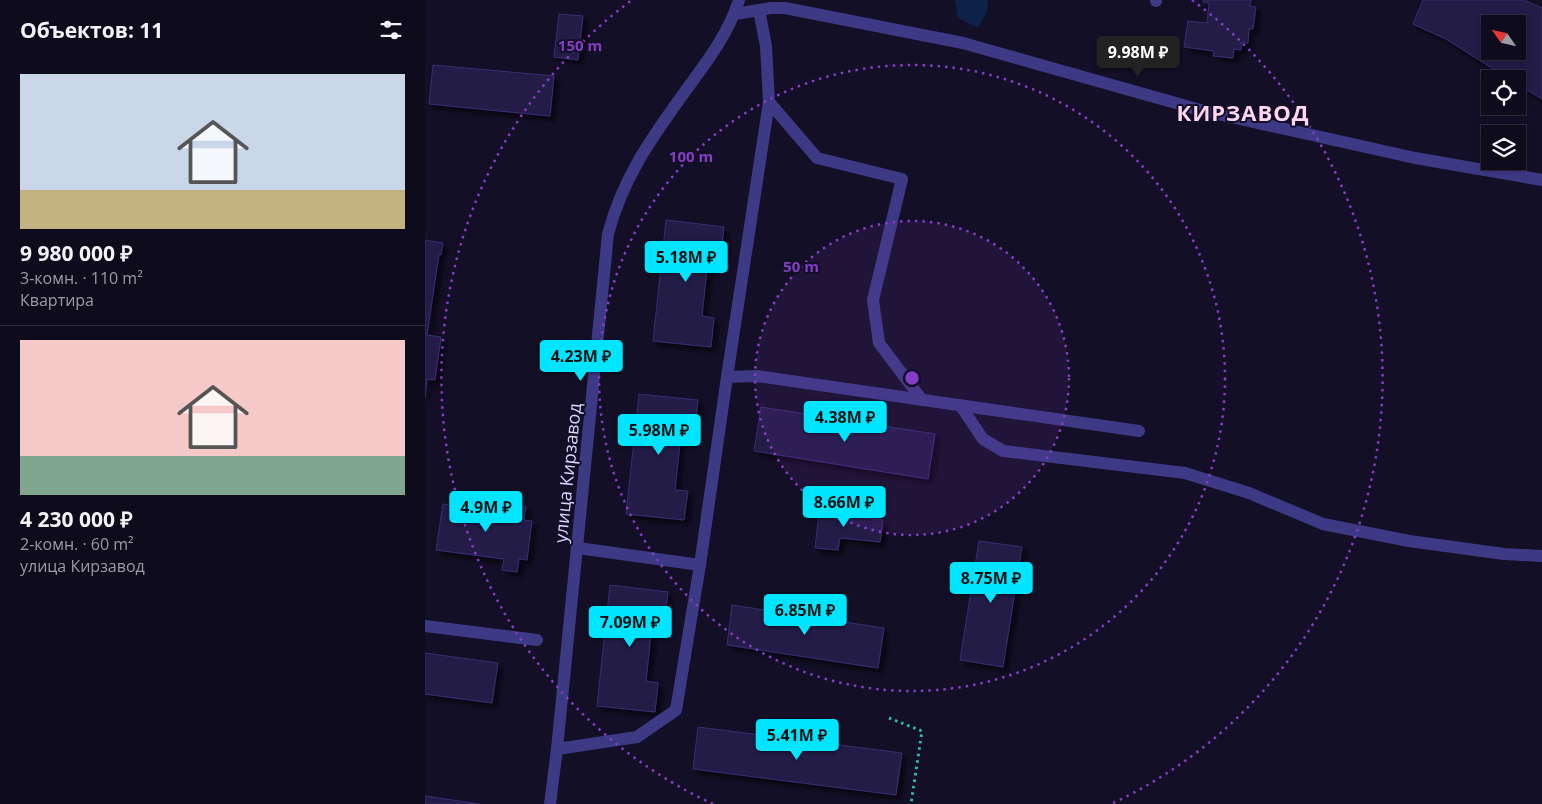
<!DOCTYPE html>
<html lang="ru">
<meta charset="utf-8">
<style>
:root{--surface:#0e0b1c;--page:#1c1929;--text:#f1f3f6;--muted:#9b9ba3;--line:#2e2b3b;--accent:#00e5ff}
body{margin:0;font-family:"Open Sans",sans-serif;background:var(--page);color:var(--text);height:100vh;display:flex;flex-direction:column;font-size:19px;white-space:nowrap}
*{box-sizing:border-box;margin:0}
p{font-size:16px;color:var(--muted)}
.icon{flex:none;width:28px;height:28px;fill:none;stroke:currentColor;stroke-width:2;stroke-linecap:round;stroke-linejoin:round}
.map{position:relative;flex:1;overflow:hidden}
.details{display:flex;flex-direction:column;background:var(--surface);width:425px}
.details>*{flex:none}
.needle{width:32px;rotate:304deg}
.controls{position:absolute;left:1056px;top:15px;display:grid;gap:10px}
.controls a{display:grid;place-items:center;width:45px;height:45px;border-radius:0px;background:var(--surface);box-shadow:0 2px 8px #0003,0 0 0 1px var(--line);font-size:25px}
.price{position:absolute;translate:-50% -42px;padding:0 11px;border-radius:5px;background:var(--accent);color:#111;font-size:16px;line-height:32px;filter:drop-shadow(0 1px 2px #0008)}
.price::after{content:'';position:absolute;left:50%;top:30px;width:15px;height:11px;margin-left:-8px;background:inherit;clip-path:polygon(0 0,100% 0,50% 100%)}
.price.selected{background:#222;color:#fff}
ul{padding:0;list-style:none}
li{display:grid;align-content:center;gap:10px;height:265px;padding:0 20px}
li+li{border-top:1px solid var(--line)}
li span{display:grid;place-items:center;height:155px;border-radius:0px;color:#555}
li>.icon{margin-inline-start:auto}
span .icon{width:90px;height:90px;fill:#fffc;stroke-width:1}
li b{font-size:21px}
h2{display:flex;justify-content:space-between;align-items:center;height:60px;padding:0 20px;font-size:21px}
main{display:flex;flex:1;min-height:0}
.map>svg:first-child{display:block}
.water{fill:#0c2248}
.building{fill:#241b47;stroke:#3b2d73;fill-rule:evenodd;filter:url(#shadow)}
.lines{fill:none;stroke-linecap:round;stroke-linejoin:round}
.path{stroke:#2fb8b0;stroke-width:3;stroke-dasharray:2.5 4;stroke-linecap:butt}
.minor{stroke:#3d3a85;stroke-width:12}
.ring{fill:none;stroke:#843dc5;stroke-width:2.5;stroke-dasharray:2.5 5}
.labels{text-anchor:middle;stroke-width:4;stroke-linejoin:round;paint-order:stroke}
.street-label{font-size:18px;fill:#d9d4ff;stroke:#130f26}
.district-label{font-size:22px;font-weight:bold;letter-spacing:1px;fill:#ffd6f0;stroke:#130f26}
.centre{fill:#843dc5;stroke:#130f26;stroke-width:2.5}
.ring-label{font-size:15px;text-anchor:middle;font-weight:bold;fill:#843dc5;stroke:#130f26;stroke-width:4;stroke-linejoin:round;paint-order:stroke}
</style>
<main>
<section class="details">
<h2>Объектов: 11<svg class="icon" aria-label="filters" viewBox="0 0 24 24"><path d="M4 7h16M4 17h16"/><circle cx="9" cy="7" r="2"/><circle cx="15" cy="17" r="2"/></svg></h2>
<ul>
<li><span style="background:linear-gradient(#c9d6e8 75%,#c2b280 0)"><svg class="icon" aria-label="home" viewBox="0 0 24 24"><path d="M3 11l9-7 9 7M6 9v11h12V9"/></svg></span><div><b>9 980 000 ₽</b><p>3-комн. · 110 m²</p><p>Квартира</p></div></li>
<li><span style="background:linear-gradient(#f6c9c9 75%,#7fa58c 0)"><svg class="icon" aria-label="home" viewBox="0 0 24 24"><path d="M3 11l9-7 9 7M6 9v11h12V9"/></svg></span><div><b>4 230 000 ₽</b><p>2-комн. · 60 m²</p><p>улица Кирзавод</p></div></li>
</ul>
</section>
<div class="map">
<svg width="1117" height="804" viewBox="0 0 1117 804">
<defs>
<filter id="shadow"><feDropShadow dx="4.5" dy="4.5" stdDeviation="2.5" flood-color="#0009"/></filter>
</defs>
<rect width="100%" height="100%" fill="#130f26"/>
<path class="water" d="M530 0H563L562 12 553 28 533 18Z"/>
<g class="building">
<path d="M778 0H826L825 6 831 7 828 29H824L823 43 817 42 816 50 809 49 808 58 788 56 789 51 759 47 763 21 782 23 784 3 778 2Z"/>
<path d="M998 0H1099L1117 8V99L1092 84V79H1084L1021 39 988 24ZM1065 24H1092V51H1065Z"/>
<path d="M134 14 158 16 153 60 129 57Z"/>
<path d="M8 65 129 76 125 116 4 104Z"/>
<path d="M241 220 299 227 295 262 283 260 277 316 289 318 286 347 228 341Z"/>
<path d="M0 240 18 243 16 255 14 254 2 335 16 337 10 380 2 379 0 397Z"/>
<path d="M214 394 273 400 269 435 256 434 250 490 263 491 259 520 201 514Z"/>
<path d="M336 407 510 434 503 479 329 451Z"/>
<path d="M18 504 73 511 74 504 101 507 99 520 107 521 102 560 94 559 92 572 77 570 79 559 11 550Z"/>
<path d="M395 505 420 508 419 516 458 520 455 542 415 538 413 550 390 548Z"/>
<path d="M554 541 597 547 578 667 535 660Z"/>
<path d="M185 585 243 592 239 627 227 625 221 681 233 683 230 712 172 706Z"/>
<path d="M307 605 459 628 453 668 302 645Z"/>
<path d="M0 653 73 663 67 703 0 694Z"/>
<path d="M273 727 477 753 471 795 268 769Z"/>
<path d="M0 796 55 804H0Z"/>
</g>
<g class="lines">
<path class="path" d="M464 718 497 731 486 804"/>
<g class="minor">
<path d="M731 1V0"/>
<path d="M334 10 341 46 344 102 392 158 477 179 448 300 454 343 497 400"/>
<path d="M310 14 346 8H360L538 43 779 111 990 158 1117 180"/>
<path d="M302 377 344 102"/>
<path d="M535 405 558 439 578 451 760 473 824 493 898 524 984 541 1079 554 1117 556"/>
<path d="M153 548 275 565"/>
<path d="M0 626 112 640"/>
<path d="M132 749 212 737 251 710 275 565 302 377 332 376 714 431"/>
<path d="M125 804 132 749 183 234C199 174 229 135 264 86 284 59 304 32 314 0"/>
</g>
</g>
<circle cx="487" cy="378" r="157" fill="#843dc5" fill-opacity=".12"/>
<g class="ring">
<circle cx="487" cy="378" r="157"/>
<circle cx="487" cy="378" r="313"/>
<path d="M288 804A470 470 0 0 1 207 0M767 0A470 470 0 0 1 686 804"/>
</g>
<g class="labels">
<g class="street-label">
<text transform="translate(143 473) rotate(-84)" y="6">улица Кирзавод</text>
</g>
<g class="district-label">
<text x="818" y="121">КИРЗАВОД</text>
</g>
</g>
<circle cx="487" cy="378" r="8" class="centre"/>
<g class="ring-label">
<text x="155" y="51">150 m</text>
<text x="266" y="162">100 m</text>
<text x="376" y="272">50 m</text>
</g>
</svg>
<div class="controls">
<a><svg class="needle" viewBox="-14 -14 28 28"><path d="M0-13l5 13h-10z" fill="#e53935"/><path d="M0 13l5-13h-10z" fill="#9b9ba3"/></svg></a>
<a><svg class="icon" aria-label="locate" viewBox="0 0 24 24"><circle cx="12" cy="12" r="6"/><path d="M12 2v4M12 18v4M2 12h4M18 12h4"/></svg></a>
<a><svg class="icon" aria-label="layers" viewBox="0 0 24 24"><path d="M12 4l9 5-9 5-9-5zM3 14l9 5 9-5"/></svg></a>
</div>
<b class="price selected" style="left:713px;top:78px">9.98M ₽</b>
<b class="price" style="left:261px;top:283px">5.18M ₽</b>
<b class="price" style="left:156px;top:382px">4.23M ₽</b>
<b class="price" style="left:420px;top:443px">4.38M ₽</b>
<b class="price" style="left:234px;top:456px">5.98M ₽</b>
<b class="price" style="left:419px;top:528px">8.66M ₽</b>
<b class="price" style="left:61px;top:533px">4.9M ₽</b>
<b class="price" style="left:566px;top:604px">8.75M ₽</b>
<b class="price" style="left:380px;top:636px">6.85M ₽</b>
<b class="price" style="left:205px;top:648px">7.09M ₽</b>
<b class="price" style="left:372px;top:761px">5.41M ₽</b>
</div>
</main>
